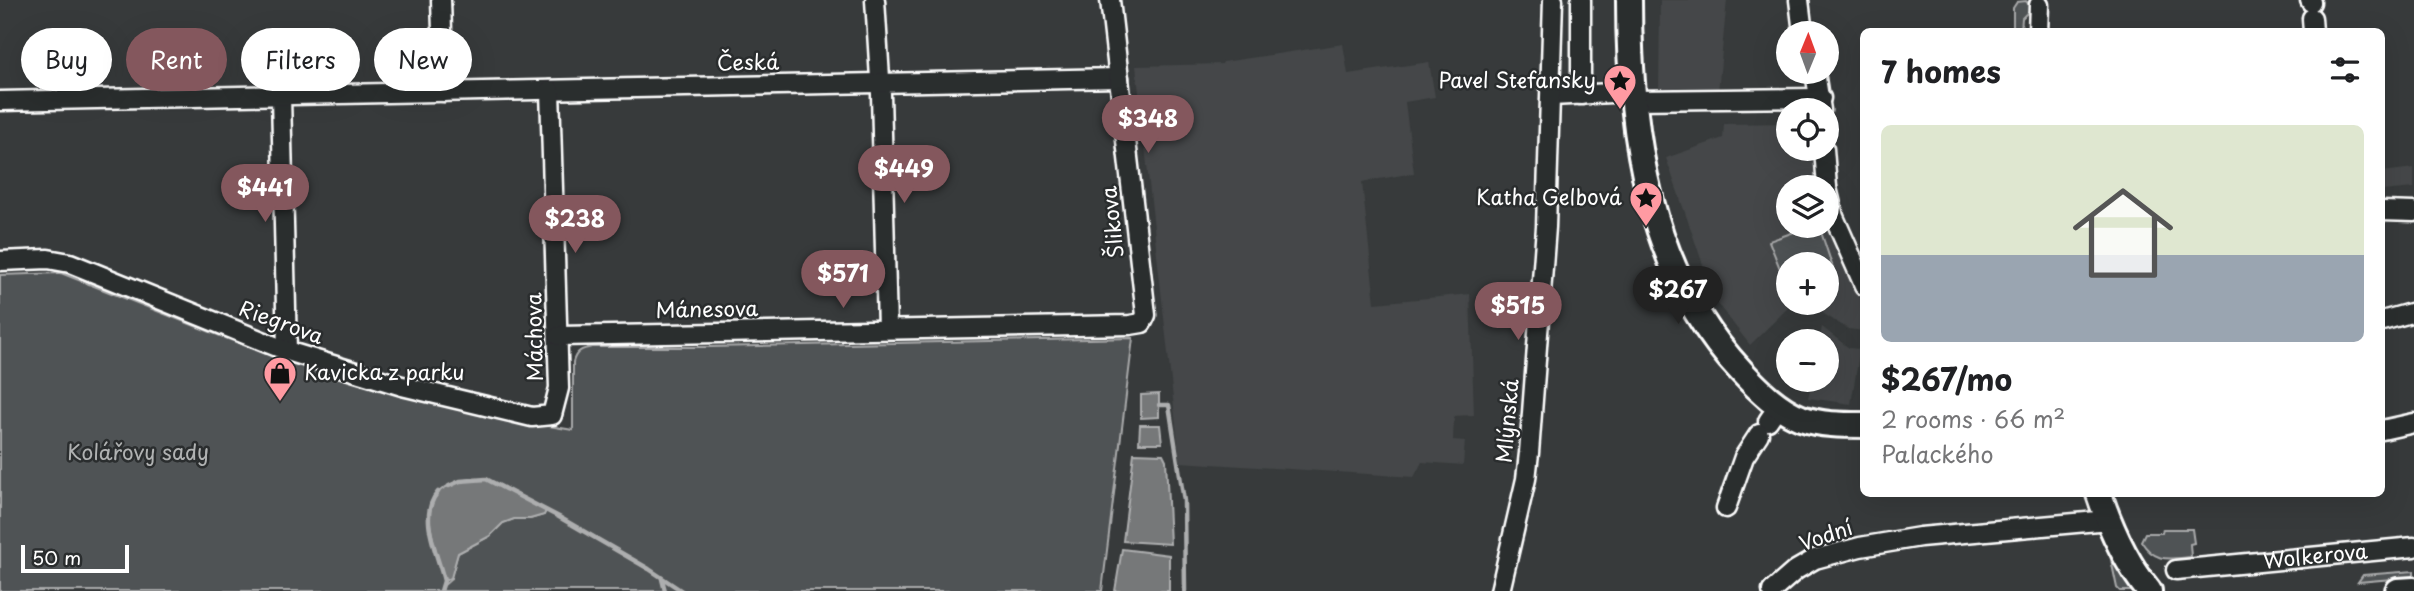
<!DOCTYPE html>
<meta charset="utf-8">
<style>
:root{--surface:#fff;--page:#f2f2f2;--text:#202124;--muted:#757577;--accent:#84575d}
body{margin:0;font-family:"Playpen Sans",sans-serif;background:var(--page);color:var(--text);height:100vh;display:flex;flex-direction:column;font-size:26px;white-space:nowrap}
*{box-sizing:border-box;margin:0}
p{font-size:23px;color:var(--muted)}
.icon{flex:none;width:38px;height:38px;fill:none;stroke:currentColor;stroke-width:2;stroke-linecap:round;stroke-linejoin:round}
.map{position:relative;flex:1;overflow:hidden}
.details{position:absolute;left:1860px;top:28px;width:525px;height:469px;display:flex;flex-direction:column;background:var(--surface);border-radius:10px;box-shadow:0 7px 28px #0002}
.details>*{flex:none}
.guide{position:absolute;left:21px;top:28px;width:665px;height:63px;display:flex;gap:14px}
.needle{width:46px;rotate:1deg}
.controls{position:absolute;left:1776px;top:21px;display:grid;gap:14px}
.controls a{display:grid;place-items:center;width:63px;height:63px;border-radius:50%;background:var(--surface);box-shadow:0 7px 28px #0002;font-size:35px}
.scale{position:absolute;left:21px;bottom:18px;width:108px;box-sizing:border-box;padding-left:7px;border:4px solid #fff;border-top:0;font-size:19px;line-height:24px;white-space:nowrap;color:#fff;-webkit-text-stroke:5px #2a2d2e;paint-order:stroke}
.price{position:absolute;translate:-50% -60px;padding:0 16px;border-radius:24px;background:var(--accent);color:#fff;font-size:23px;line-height:46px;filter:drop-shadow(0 2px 4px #0008)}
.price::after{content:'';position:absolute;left:50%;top:42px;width:21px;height:16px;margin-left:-10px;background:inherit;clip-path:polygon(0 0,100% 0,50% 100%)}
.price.active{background:#222;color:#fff}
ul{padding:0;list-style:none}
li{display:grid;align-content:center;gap:14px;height:371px;padding:0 21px}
li span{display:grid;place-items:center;height:217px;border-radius:10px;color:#555}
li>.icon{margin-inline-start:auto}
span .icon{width:126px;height:126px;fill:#fffc;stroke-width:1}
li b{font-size:30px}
h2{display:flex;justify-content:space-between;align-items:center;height:84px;padding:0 21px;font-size:30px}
.pill{padding:0 24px;border-radius:32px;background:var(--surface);box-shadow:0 7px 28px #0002;font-size:24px;line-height:63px}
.pill.active{background:var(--accent);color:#fff}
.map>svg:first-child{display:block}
.built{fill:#444748}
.green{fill:#505354;stroke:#a8a9aa;stroke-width:2;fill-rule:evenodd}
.water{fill:#767879;stroke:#adaeaf;stroke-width:2}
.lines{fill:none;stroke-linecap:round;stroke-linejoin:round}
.stream{stroke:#adaeaf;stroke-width:4.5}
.street-casing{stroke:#fff;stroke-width:23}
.secondary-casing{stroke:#fff;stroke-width:30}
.street{stroke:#2a2d2e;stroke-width:18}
.secondary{stroke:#2a2d2e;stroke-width:24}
.labels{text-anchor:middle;stroke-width:5;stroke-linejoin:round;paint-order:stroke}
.street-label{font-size:21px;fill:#fff;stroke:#2a2d2e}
.poi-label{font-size:21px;fill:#fff;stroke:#2a2d2e;text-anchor:end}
.park-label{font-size:21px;fill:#b0b2b2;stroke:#2a2d2e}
</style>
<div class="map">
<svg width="2414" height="591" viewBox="0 0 2414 591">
<rect width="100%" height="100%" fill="#373a3b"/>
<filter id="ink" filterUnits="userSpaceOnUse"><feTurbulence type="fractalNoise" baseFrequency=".0143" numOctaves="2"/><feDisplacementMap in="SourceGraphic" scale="14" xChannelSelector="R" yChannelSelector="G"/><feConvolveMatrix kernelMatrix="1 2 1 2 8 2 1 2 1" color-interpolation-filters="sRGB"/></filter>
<g filter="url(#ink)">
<g class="built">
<path d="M1660 0H1727L1718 92 1659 93Z"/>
<path d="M1343 44 1348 74 1429 62 1435 97 1405 102 1414 173 1362 182 1375 303 1470 294 1474 415 1454 416 1453 440 1465 441 1463 465 1422 462 1414 477 1180 462 1136 66 1222 64 1223 62Z"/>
<path d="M1788 123V149H1814L1818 187H1788V226H1827V215L1864 305V331L1848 329 1824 314 1813 303H1827V264H1788V303H1793L1750 345 1716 302 1666 158 1723 138 1724 124Z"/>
<path d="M2414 168V188L2382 191V172Z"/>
<path d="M1822 327 1849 348 1860 349 1851 404 1808 398 1812 380H1827V341H1819Z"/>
</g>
<g class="green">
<path d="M2026 1 2032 8 2022 18 2021 31 2013 32V8L2017 2Z"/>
<path d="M1811 226H1819L1837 280 1827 283V264H1788V289L1769 241Z"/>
<path d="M61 273 286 362 495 417 573 430V362C576 351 582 349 592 347H708L1133 338 1102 591H0V275ZM545 511 544 515 530 519H514L503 523 490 536 458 553 450 580 443 586 444 581 430 527Z"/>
<path d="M2163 529H2192L2194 543 2190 544 2191 557C2168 559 2155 563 2141 541L2145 533H2162Z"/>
<path d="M2109 550 2135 591H2120L2117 588Z"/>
<path d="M2414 571V577L2358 582 2363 575Z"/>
</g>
<g class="water">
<path d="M1159 394V417L1141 418V395Z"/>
<path d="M1140 425H1160L1162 443H1139Z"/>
<path d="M1134 453 1163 454 1166 460 1170 544 1123 541Z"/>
<path d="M486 479 546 511 544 515 530 519H514L503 523 490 536 458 553 451 578 444 581C432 528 404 481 486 479Z"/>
<path d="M1122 549 1169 555V591H1115Z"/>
</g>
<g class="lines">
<g class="stream">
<path d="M1159 405H1169L1184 501 1185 591"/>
<path d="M449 486 460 481 486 479 559 517 649 569 682 591"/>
<path d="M438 492C417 516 438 554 444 581L441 591"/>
<path d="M662 579 665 591"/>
</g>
<defs>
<g id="street">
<path d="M441 0 444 92"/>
<path d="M875 0 881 94 887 329"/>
<path d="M1799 0 1803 33"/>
<path d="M2310 0 2311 2"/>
<path d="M2312 18 2313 32"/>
<path d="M2038 32 2039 5"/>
<path d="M1815 72 1821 110"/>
<path d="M1581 95V0"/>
<path d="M281 96 287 351"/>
<path d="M1551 96 1632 92"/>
<path d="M1633 100 1821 98"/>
<path d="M0 101 1119 78"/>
<path d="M1824 149 1827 187"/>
<path d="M1827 188 1834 217 1864 285"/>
<path d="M2382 211 2414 212"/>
<path d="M0 261 48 259 70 263 287 351 402 386 532 417 552 415 559 388 550 90"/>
<path d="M2382 321 2414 312"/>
<path d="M559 336 1130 325 1142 323 1146 315 1110 0"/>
<path d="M1768 421 1779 405"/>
<path d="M2382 430 2414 423"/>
<path d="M1726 508 1744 457 1759 434"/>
<path id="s1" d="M2176 570 2414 547"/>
<path d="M1500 591 1526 479 1529 453 1546 227 1553 0"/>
<path d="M1772 591 1796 570 1815 559 1860 547 1920 537 2109 520"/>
</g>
<g id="secondary">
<path d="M1629 0C1629 132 1648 273 1742 372 1759 390 1778 409 1801 418 1821 425 1842 425 1864 425"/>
<path d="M2099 494C2110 527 2127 564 2149 591"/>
<path d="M2398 591 2414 590"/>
</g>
</defs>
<use href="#street" class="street-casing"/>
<use href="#secondary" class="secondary-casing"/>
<use href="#street" class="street"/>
<use href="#secondary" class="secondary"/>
</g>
</g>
<defs>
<symbol id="sight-pin" viewBox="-11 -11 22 30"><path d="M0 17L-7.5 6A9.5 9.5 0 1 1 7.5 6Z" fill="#ff9aa2" stroke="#2a2d2e"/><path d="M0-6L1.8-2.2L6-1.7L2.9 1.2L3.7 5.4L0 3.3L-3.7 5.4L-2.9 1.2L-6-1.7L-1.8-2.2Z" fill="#111"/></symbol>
<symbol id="shop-pin" viewBox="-11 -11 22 30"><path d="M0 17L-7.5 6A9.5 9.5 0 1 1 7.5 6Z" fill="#ff9aa2" stroke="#2a2d2e"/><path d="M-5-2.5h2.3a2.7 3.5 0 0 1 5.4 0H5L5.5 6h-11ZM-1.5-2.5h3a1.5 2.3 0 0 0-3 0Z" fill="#111"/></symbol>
</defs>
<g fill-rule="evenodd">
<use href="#sight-pin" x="1601" y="62" width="38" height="52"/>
<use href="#sight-pin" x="1627" y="179" width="38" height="52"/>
<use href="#shop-pin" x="261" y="354" width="38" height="52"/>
</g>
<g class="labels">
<g class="street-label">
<text transform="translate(748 63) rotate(-1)" y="7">Česká</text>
<text transform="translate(1113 222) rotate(-96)" y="7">Šlikova</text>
<text transform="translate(707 310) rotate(-1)" y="7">Mánesova</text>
<text transform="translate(281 323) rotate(20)" y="7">Riegrova</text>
<text transform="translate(535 337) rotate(-91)" y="7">Máchova</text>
<text transform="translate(1508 421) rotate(-85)" y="7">Mlýnská</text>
<text transform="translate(1826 536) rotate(-19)" y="7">Vodní</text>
<text dy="7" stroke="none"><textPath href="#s1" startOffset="140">Wolkerova</textPath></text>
</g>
<g class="poi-label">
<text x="1596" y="88">Pavel Stefansky</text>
<text x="1622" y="205">Katha Gelbová</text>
<text x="304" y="380" text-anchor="start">Kavicka z parku</text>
</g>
<g class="park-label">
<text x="138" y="460">Kolářovy sady</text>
</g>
</g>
</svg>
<div class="controls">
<a><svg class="needle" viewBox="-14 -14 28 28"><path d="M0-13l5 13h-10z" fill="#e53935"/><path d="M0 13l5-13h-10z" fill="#757577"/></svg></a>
<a><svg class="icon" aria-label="locate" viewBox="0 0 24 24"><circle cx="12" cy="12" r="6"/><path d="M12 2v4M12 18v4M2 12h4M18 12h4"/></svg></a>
<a><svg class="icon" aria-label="layers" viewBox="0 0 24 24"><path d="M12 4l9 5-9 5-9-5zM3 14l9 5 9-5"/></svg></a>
<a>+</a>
<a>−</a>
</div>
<div class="scale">50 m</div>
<b class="price" style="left:1148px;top:155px">$348</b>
<b class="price" style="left:904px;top:205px">$449</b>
<b class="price" style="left:265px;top:224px">$441</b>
<b class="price" style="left:575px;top:255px">$238</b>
<b class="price" style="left:843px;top:310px">$571</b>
<b class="price active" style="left:1678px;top:326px">$267</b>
<b class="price" style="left:1518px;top:342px">$515</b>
<div class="guide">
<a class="pill">Buy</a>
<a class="pill active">Rent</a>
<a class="pill">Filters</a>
<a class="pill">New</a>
</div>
<section class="details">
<h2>7 homes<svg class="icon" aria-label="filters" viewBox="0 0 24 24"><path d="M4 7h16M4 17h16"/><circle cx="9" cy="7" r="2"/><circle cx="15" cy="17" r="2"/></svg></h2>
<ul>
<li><span style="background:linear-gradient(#dfe7d0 60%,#9aa5b1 0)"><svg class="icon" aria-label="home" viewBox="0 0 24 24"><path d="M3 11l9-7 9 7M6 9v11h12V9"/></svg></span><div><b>$267/mo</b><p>2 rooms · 66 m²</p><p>Palackého</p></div></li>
</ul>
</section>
</div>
